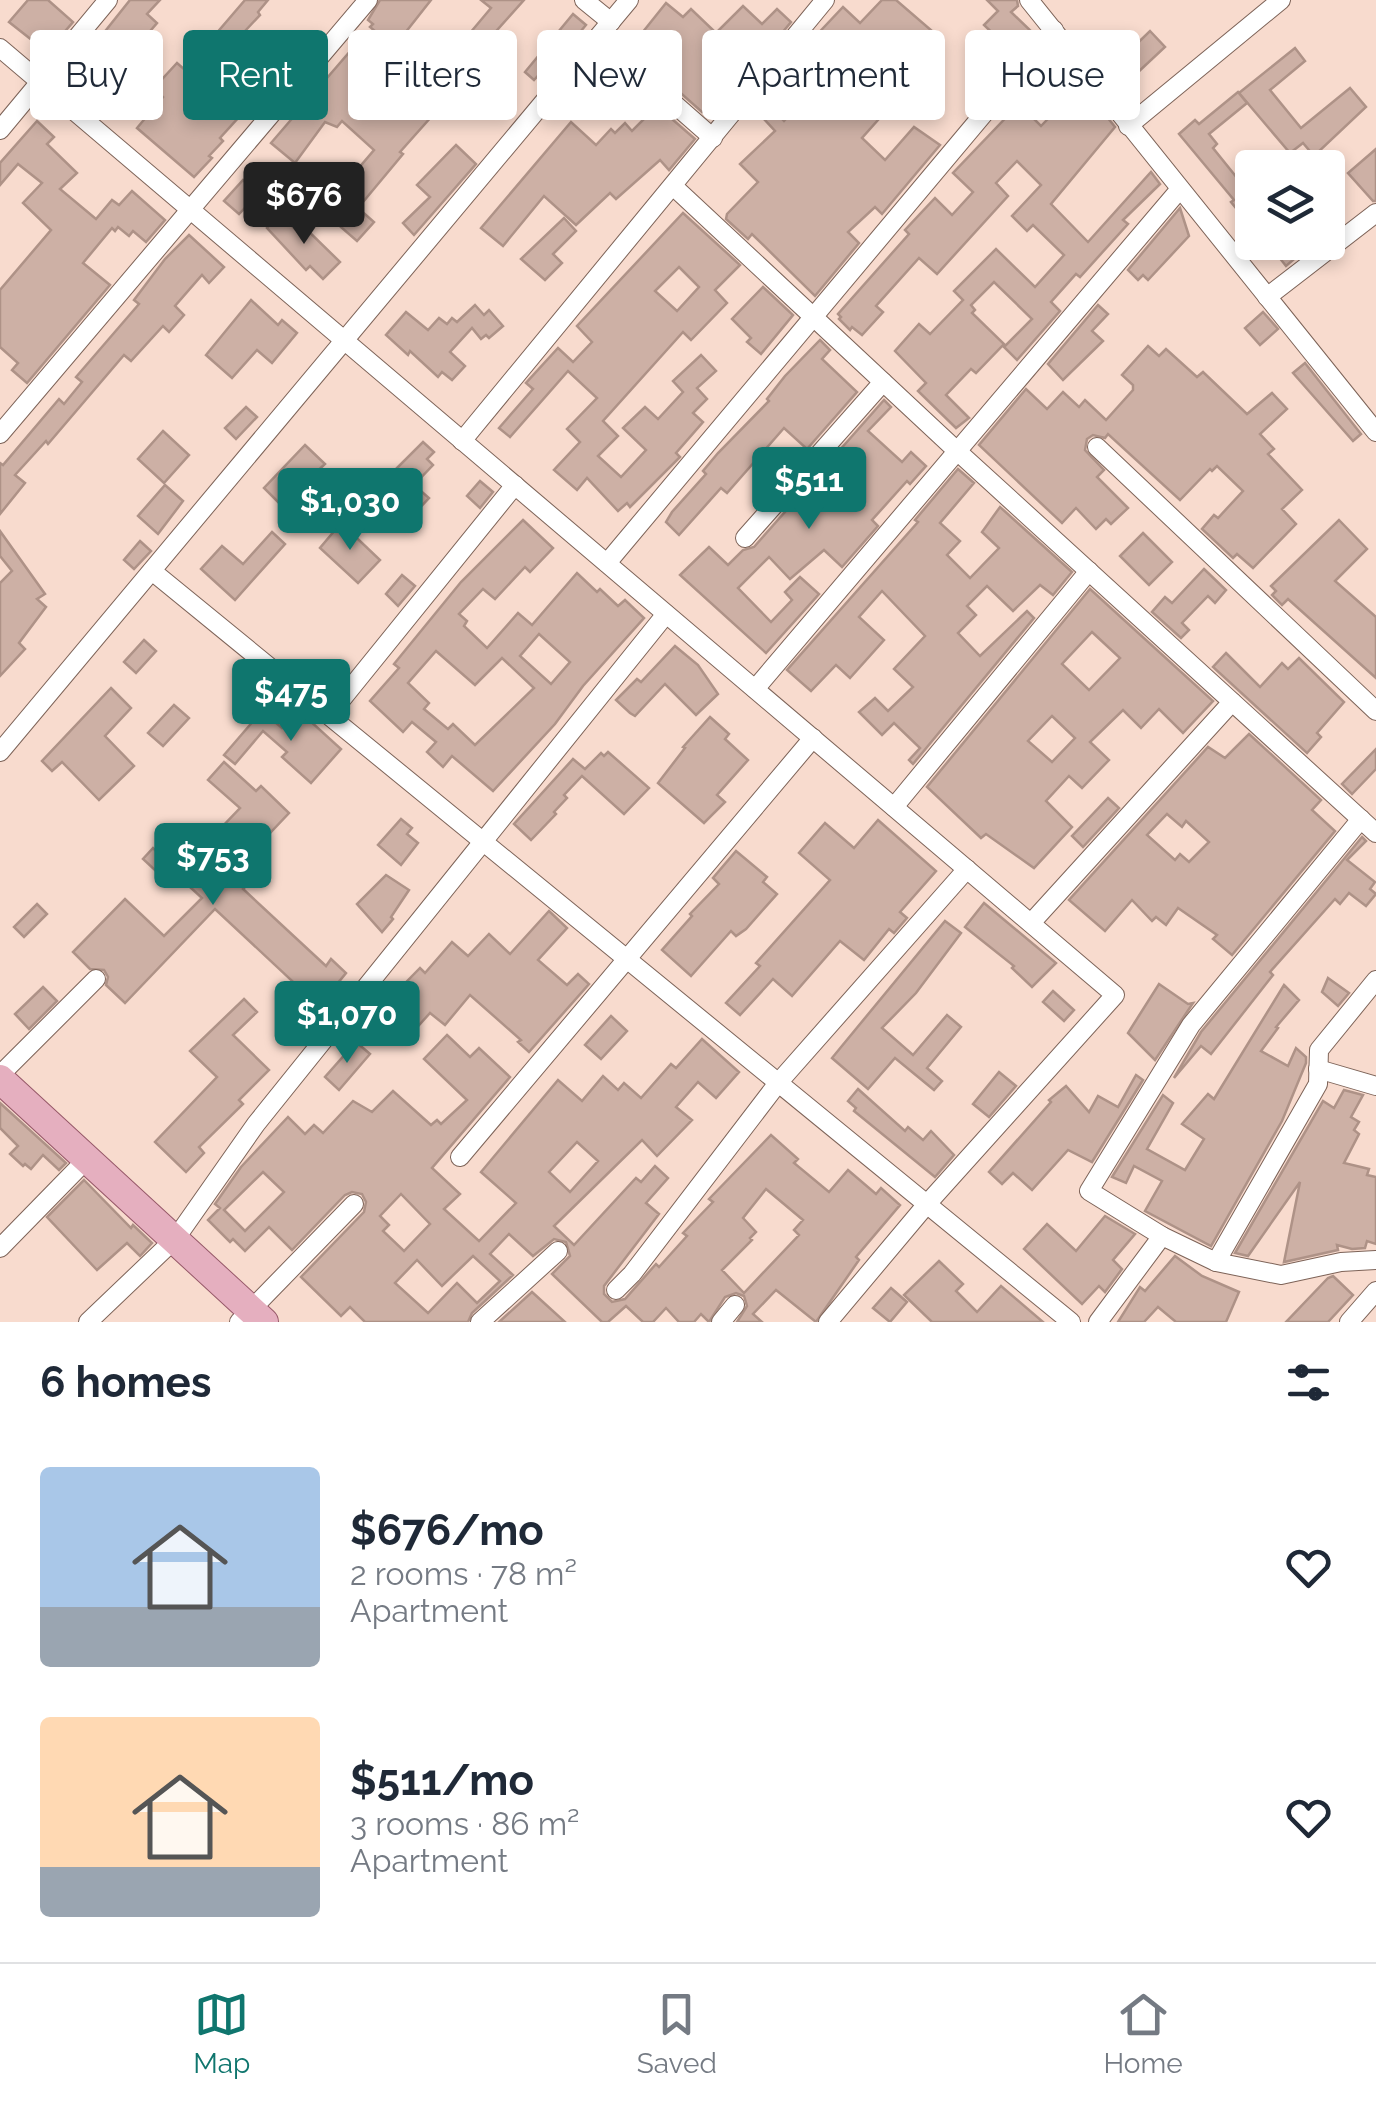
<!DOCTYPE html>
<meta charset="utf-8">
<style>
:root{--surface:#fff;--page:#f6f6f7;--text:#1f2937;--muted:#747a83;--line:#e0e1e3;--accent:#0f766e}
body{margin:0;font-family:Raleway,sans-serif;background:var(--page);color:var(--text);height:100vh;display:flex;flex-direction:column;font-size:38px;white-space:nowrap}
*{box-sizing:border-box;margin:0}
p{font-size:32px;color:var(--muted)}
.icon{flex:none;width:55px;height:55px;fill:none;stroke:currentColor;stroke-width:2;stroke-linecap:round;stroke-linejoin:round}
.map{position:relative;height:1322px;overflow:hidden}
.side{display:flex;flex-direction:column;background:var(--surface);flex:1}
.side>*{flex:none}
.banner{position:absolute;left:30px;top:30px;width:1318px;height:90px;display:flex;gap:20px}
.buttons{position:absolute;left:1235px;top:150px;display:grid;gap:20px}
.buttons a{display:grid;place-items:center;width:110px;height:110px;border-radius:10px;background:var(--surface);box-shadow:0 5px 15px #0003;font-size:50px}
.price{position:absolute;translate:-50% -85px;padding:0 22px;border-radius:10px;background:var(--accent);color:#fff;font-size:32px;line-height:65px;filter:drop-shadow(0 2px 5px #0008)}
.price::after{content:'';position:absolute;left:50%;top:60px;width:30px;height:22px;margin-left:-15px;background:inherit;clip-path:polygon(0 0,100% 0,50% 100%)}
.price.on{background:#222;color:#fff}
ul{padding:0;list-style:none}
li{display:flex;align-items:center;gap:30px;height:250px;padding:0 40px}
li span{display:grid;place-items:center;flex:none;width:280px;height:200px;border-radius:10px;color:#555}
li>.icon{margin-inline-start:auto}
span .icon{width:120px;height:120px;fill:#fffc;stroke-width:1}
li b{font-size:42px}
h2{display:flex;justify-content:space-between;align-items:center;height:120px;padding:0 40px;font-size:42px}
.pill{padding:0 35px;border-radius:10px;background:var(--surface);box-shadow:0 5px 15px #0003;font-size:35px;line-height:90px}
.pill.on{background:var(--accent);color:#fff}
.menu{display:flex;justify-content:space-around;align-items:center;height:140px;border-top:2px solid var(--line);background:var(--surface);font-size:28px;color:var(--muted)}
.menu a{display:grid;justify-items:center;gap:5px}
.menu .on{color:var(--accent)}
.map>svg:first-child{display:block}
.building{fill:#cdb0a5;stroke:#ae9287;stroke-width:2.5;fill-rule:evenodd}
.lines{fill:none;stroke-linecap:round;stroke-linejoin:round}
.minor-casing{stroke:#7d6358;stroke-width:20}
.primary-casing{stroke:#965868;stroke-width:30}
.minor{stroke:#fff;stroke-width:18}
.primary{stroke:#e5afbf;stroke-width:28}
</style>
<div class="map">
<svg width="1376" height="1322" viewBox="0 0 1376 1322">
<rect width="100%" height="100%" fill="#f8dbce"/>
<g class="building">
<path d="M28 0H48L73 22 47 52 9 22Z"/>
<path d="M130 0H160L147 14 157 23 145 37 150 41 129 68 140 77 122 100 115 95 108 104 71 74Z"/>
<path d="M245 0H268L258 12 260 15 217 61 237 81 268 49 270 51 273 48 289 62 220 138 223 141 209 156 212 158 194 177 137 128 163 97 154 88 177 63 185 70Z"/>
<path d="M380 0H431L394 47 370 27 373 24 368 20Z"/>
<path d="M481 0H524L482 47 488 53 400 152 403 154 358 208 374 222 357 241 327 215 351 188 346 183 374 150 342 121 337 127 325 122 295 163 271 143 352 49 372 66 364 74 369 79 367 81 402 114 491 8Z"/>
<path d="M882 0H896L939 37 915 60 939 84 906 115 894 102 862 138 885 160 914 127 940 145 882 214 875 207 848 232 859 243 815 296 752 234 748 239 726 219 727 214 758 182 740 164 775 131 753 107 761 97 784 121 809 94 834 117 865 82 839 61 832 69 820 57 792 87 780 75 808 40 810 42 843 7 860 23Z"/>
<path d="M987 0H1017L1018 6 1011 12 1034 34 1014 54 984 25 998 11Z"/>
<path d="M666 3 683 17 691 9 716 33 743 6 762 24 777 9 791 22 758 62 752 57 702 112 630 48Z"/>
<path d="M573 14 586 25 560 56 558 54 534 80 525 72Z"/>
<path d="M1150 31 1165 47 1135 75 1120 60Z"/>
<path d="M1295 48 1305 61 1270 90 1301 128 1350 88 1366 107 1314 156 1303 143 1290 153 1239 93Z"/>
<path d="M1057 54 1115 127 1051 204 1088 242 1151 172 1160 184 1123 220 1128 224 1080 277 1076 274 1051 302 1060 311 1017 360 1004 347 1032 319 994 282 971 305 975 310 972 313 1004 344 976 373 971 369 946 395 969 418 956 428 918 391 926 383 895 351 919 324 930 334 963 300 954 291 996 249 1035 287 1064 255 1033 225 1027 231 1012 216 1041 185 1017 161 996 183 1008 196 937 274 919 258 876 306 883 312 862 335 852 327 850 330 839 319 841 317 838 314 909 234 905 230 935 198 952 215 973 192 953 173 1019 104 1041 126 1068 98 1042 66Z"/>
<path d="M1238 92 1247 103 1209 134 1217 144 1213 148 1246 189 1252 184V228L1231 202 1234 200 1179 134 1195 120 1199 124Z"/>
<path d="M657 106 695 139 669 170 660 160 616 199 610 193 576 225 544 196 503 246 481 228 571 122 596 145 611 129 615 133 625 123 632 131Z"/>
<path d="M37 121 54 137 47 144 77 173 60 189 96 219 112 200 119 205 132 191 165 220 146 242 133 231 129 236 118 227 115 231 112 228 83 263 110 285 27 383 12 370 18 363 0 347V290L51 230 23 203 42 183 18 164 0 185V163Z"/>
<path d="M456 145 476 164 414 235 403 223 430 197 417 185Z"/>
<path d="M1376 149V201H1373L1348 173Z"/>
<path d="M243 180 258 194 239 214 224 201Z"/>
<path d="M1180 208 1189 236 1148 280 1143 275 1138 280 1128 270Z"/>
<path d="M683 213 740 265 715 290 727 303 691 340 683 332 603 421 618 436 598 456 621 477 646 450 623 428 645 407 658 419 683 392 673 381 701 355 716 371 697 388 707 399 693 413 703 422 676 453 680 457 630 507 627 503 618 511 587 478 577 490 554 470 580 442 567 429 597 398 568 371 510 437 499 428 533 389 526 383 558 348 573 362 592 342 577 326ZM679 267 699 287 677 311 655 291Z"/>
<path d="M280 214 295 229 301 224 340 262 323 279 310 266 306 270 267 228Z"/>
<path d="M564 218 576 231 553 254 562 263 545 280 521 259Z"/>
<path d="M189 235 224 267 209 283 202 275 175 306 184 315 169 332 163 326 131 361 124 355 48 444 46 441 15 475 25 483 0 514V463L3 465 59 399 64 404 82 382 76 377 139 304 134 300 165 259Z"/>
<path d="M1267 242H1314L1286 266Z"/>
<path d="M763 287 793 315 761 354 747 342 751 338 732 319Z"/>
<path d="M251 300 278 325 282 320 297 333 272 363 257 350 232 378 206 355Z"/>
<path d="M475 305 484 315 489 310 503 326 489 338 486 335 481 339 472 328 450 352 465 366 452 380 442 372 438 377 410 351 408 355 386 335 406 312 428 330 439 318 447 324 452 318 457 322Z"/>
<path d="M1098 305 1108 314 1092 331 1103 341 1063 380 1048 364Z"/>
<path d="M1263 312 1278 329 1260 345 1245 328Z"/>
<path d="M820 340 830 350 822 359 857 392 807 449 784 428 727 493 721 488 679 535 666 522 672 512 706 474 703 471 718 453 769 401 767 399 785 376Z"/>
<path d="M1148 346 1159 356 1166 349 1197 377 1203 372 1247 414 1272 393 1287 409 1260 434 1274 449 1268 454 1302 490 1282 509 1296 524 1253 568 1237 554 1233 558 1202 529 1214 515 1218 518 1243 491 1217 466 1212 471 1210 469 1180 500 1108 434 1105 438 1093 435 1087 439 1085 450 1104 470 1097 477 1128 508 1111 524 1106 519 1096 529 1076 508 1062 523 979 445 1026 389 1047 409 1063 392 1079 407 1085 400 1106 420 1133 390V385L1122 375Z"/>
<path d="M1305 363 1361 434 1353 441 1293 373Z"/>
<path d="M884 400 891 407 868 431 902 462 911 452 926 466 910 484 907 481 872 520 878 526 842 567 824 550 790 579 769 557 738 588 771 622 792 600 785 592 800 577 819 594 766 653 680 575 709 547 728 565 743 550 754 547Z"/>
<path d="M246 407 257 417 236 439 225 428Z"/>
<path d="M163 431 189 455 164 483 138 459Z"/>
<path d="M423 442 434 452 427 459 433 465 414 485 429 498 413 515 410 512 405 517 372 486 381 475 386 479Z"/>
<path d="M305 445 325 464 281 505 264 488Z"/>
<path d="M958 469 974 483 940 523 960 541 947 555 970 578 999 548 982 532 1000 507 1072 572 1053 595 1040 585 1013 611 987 586 967 606 976 615 958 633 980 656 1027 611 1034 618 913 764 909 760 920 748 894 723 882 735 859 712 875 698 888 711 913 687 894 669 925 636 882 591 859 617 884 640 850 678 836 665 811 691 787 670 918 522 915 520Z"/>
<path d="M480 481 493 492 480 508 467 496Z"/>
<path d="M165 485 183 501 158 534 138 516Z"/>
<path d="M523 520 553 548 530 572 525 567 495 599 483 589 459 614 467 621 464 626 487 648 518 613 532 625 577 573 597 592 600 589 618 606 625 600 644 618 583 686 555 724 493 791 452 756 443 767 427 752 436 742 412 722 403 732 370 701 399 668 394 664 461 582ZM539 634 570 662 551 684 520 656ZM436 651 475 685 502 658 534 688 475 745 453 724 448 729 424 709 429 703 408 683Z"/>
<path d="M1339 520 1367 549 1335 581 1376 617V678L1288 599 1282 605 1272 595 1276 591 1271 586Z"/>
<path d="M341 523 380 560 358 583 320 548Z"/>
<path d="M0 531 45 594 37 599 46 607 19 643 25 649 0 676V583L12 571 0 556Z"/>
<path d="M272 532 285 544 235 600 201 569 222 546 243 564Z"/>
<path d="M1143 533 1172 562 1149 585 1120 556Z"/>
<path d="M140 541 151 551 134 569 124 560Z"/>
<path d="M1204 569 1226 590 1215 603 1208 596 1182 623 1189 630 1181 638 1152 612 1165 597 1172 603Z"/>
<path d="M402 575 415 586 398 606 386 594Z"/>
<path d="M1090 589 1213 701 1183 733 1159 709 1141 728 1123 710 1090 742 1109 760 1082 788 1069 776 1046 801 1072 827 1034 868 986 834 981 838 927 787ZM1092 632 1120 658 1089 690 1062 664ZM1052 716 1075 738 1052 762 1028 741Z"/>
<path d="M144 640 156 651 136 673 124 662Z"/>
<path d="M675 646 698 665 718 694 696 715 665 684 635 716 630 713 616 700 637 679 641 682Z"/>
<path d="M1226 653 1260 687 1282 663 1288 669 1299 658 1344 702 1317 733 1321 737 1307 753 1213 667Z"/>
<path d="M111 688 131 708 105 736 134 766 99 800 62 762 52 771 42 761Z"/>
<path d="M174 705 189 718 163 746 148 733Z"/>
<path d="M298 710 341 749 311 783 282 757 287 752 263 731 235 764 224 755 262 711 282 728Z"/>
<path d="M710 717 729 734 725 739 748 760 717 795 725 802 704 823 658 783 685 748 683 747Z"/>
<path d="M1249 734 1321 800 1312 810 1335 831 1232 955 1213 939 1217 935 1178 908 1166 925 1156 917 1152 921 1132 900 1105 931 1069 900 1208 747 1225 758ZM1167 814 1182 827 1186 821 1209 842 1189 862 1180 854 1175 860 1147 835Z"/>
<path d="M1376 749V769L1352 794 1342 784Z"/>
<path d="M608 752 649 788 624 814 582 776 564 795 567 798 554 812 556 814 531 840 514 824 573 759 585 769 601 753 604 756Z"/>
<path d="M224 762 256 791 261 786 289 813 254 850 263 859 259 863 264 868 243 889 326 966 331 959 346 973 292 1039 281 1029 294 1014 288 1010 304 992 215 909 125 1003 106 985 108 977 104 970 90 969 73 952 125 899 164 936 202 898 178 876 170 884 143 859 153 848 160 855 175 840 193 857 240 808 208 780Z"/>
<path d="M1108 798 1119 808 1083 847 1072 836Z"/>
<path d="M401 819 412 828 407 834 418 843 401 865 378 845Z"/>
<path d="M878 820 936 871 900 912 907 918 894 933 889 929 864 960 840 941 792 996 773 979 740 1015 726 1003 760 966 756 963 830 880 799 853 825 823 854 848Z"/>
<path d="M1362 837 1366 841 1347 860 1375 882 1370 889 1376 894 1366 906 1349 893 1340 904 1335 899 1270 972 1273 975 1211 1054 1201 1046 1174 1078 1201 1032Z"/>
<path d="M736 851 767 877 763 882 777 894 746 929 736 936 731 931 691 976 662 950 692 916 690 914 719 884 713 878Z"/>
<path d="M386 875 409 890 391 917 393 919 382 932 357 904Z"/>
<path d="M984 903 1056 963 1032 987 1012 968 1014 966 965 927Z"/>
<path d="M37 904 47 914 24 937 14 927Z"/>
<path d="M549 911 567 928 538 960 567 985 578 974 589 984 529 1052 518 1042 521 1040 470 995 445 1025 430 1013 402 1044 372 1017 420 968 425 973 452 942 468 956 489 934 510 954Z"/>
<path d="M945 921 961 933 916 993 882 1028 913 1055 947 1015 961 1027 927 1068 942 1081 934 1090 895 1058 868 1089 832 1058Z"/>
<path d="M1328 978 1349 993 1338 1006 1322 992Z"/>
<path d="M1159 984 1188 1004 1193 1003 1155 1060 1128 1033Z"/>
<path d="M1284 985 1299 1000 1276 1027 1278 1028 1261 1051 1288 1066 1296 1048 1306 1057V1063L1282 1121 1211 1246 1145 1211 1162 1181 1134 1166 1126 1183 1112 1177 1163 1095 1173 1103 1147 1149 1185 1170 1204 1139 1182 1124 1208 1094 1214 1099Z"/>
<path d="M43 987 57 1001 29 1029 15 1014Z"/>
<path d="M1053 991 1074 1010 1064 1021 1043 1002Z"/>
<path d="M244 999 257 1012 233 1035 269 1070 239 1100 243 1104 199 1147 204 1153 186 1172 155 1142 217 1077 190 1051Z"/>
<path d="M611 1016 627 1031 601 1059 585 1045Z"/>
<path d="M447 1035 470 1057 479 1048 510 1077 432 1168 460 1194 444 1209 479 1241 516 1203 481 1172 558 1080 582 1101 603 1076 618 1090 624 1083 641 1098 671 1064 676 1068 702 1039 739 1072 716 1098 698 1082 676 1107 692 1120 657 1156 642 1140 554 1226 574 1245 636 1178 641 1182 655 1166 668 1178 646 1203 659 1214 604 1286V1294L612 1302 625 1299 656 1264 659 1267 687 1236 683 1233 713 1202 709 1199 771 1135 798 1159 794 1163 829 1192 848 1170 876 1194 881 1188 900 1205 856 1257 859 1260 816 1322 776 1290 753 1314 762 1322H737L747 1306 744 1296 736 1293 725 1297 709 1322 701 1314 694 1322H679L666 1308 653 1322H643L626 1306 608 1322H602L552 1274 570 1256 566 1242 554 1239 533 1256 509 1234 490 1254 513 1275 472 1313 468 1322H365L350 1307 341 1316 301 1277 364 1212 366 1202 362 1194 352 1192 345 1195 292 1250 269 1227 245 1251 233 1239 230 1242 208 1220 220 1208 215 1204 241 1167 288 1117 305 1134 314 1125 323 1133 353 1101 372 1112 393 1091 431 1125 437 1120 441 1124 467 1100 424 1059ZM577 1142 598 1161 570 1192 549 1172ZM263 1172 284 1192 245 1231 224 1210ZM766 1189 803 1220 794 1230 799 1235 744 1293 722 1270 752 1240 750 1238 756 1232 743 1218ZM401 1194 430 1224 404 1251 383 1231 389 1225 380 1216ZM473 1256 500 1281 477 1303 457 1283 428 1313 395 1283 417 1260 442 1286Z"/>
<path d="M356 1042 370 1054 339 1090 325 1077Z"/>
<path d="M999 1072 1016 1086 989 1117 973 1104Z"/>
<path d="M1136 1075 1143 1080 1092 1162 1068 1150 1032 1190 1013 1173 1002 1184 989 1172 1051 1102 1049 1100 1066 1086 1089 1112 1098 1096 1118 1107Z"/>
<path d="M858 1089 905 1131 908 1127 923 1140 931 1131 954 1155 935 1177 854 1111 856 1108 848 1101Z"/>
<path d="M1344 1090 1363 1095 1351 1117 1359 1122 1354 1130 1359 1134 1344 1163 1369 1169 1367 1175 1376 1177V1244L1367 1241 1365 1248 1352 1249 1337 1245 1338 1250 1284 1262 1300 1182 1248 1256 1235 1253 1323 1101 1334 1108Z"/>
<path d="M0 1103 66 1163 59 1170 43 1155 31 1169 25 1164 23 1166 10 1154 18 1146 0 1128Z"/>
<path d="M84 1180 131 1228 133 1225 152 1243 140 1256 127 1243 97 1270 47 1217Z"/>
<path d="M1105 1216 1135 1234 1113 1260 1122 1269 1105 1292 1099 1286 1082 1304 1024 1249 1047 1224 1076 1251Z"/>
<path d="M1175 1256 1202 1276 1239 1292 1226 1322H1176L1158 1307 1144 1322H1118L1140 1287 1145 1291Z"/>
<path d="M939 1261 963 1284 956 1291 977 1312 1001 1286 1043 1322H932L904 1295Z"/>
<path d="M1333 1276 1353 1295 1328 1322H1286L1328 1278Z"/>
<path d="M891 1288 907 1302 890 1322 873 1308Z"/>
<path d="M532 1292 565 1322H499Z"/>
</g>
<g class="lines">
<defs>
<g id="minor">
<path d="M584 0 611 22"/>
<path d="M1029 0 1376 432"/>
<path d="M598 37 713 138"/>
<path d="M0 48 1115 995 927 1204 828 1322"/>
<path d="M1128 126 1281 0"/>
<path d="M0 130 108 0"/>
<path d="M673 186 956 450 1376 833"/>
<path d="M1267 297 1376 213"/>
<path d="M0 434 368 0"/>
<path d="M462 441 825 0"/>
<path d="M1097 447 1376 711"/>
<path d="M745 538 883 382"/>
<path d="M607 563 1054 30"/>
<path d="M152 571 1071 1322"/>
<path d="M755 689 1180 189"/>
<path d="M329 715 515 485"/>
<path d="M0 752 629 0"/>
<path d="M894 807 1089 571"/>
<path d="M1031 923 1232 702"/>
<path d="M1318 1069 1376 1086"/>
<path d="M0 1075 96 979"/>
<path d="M460 1157 813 738"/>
<path d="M1162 1236 1089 1191 1191 1025 1361 819"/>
<path d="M0 1248 88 1158"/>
<path d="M1216 1262 1281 1275 1341 1262 1376 1260"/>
<path d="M616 1290 632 1274 778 1083 967 869"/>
<path d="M88 1322 176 1238 256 1124 666 614"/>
<path d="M239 1322 354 1204"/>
<path d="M480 1322 558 1251"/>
<path d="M721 1322 735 1305"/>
<path d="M1098 1322 1162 1236 1216 1262 1318 1084 1319 1050 1376 980"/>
<path d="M1349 1322 1376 1291"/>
</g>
<path id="primary" d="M0 1079 264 1322"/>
</defs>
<use href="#minor" class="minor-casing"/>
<use href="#primary" class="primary-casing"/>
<use href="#minor" class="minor"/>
<use href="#primary" class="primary"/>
</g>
</svg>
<div class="buttons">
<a><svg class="icon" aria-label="layers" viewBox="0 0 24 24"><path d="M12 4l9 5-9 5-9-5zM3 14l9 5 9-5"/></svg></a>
</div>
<b class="price on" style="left:304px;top:247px">$676</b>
<b class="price" style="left:809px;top:532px">$511</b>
<b class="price" style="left:350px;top:553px">$1,030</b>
<b class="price" style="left:291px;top:744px">$475</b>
<b class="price" style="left:213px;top:908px">$753</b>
<b class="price" style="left:347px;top:1066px">$1,070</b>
<div class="banner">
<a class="pill">Buy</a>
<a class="pill on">Rent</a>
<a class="pill">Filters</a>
<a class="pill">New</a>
<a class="pill">Apartment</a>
<a class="pill">House</a>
</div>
</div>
<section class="side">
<h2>6 homes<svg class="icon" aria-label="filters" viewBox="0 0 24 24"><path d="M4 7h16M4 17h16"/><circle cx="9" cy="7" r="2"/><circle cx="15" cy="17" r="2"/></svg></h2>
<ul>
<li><span style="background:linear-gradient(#a9c7e8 70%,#9aa5b1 0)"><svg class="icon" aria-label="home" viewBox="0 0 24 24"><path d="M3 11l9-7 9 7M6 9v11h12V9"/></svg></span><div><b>$676/mo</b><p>2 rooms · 78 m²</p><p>Apartment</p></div><svg class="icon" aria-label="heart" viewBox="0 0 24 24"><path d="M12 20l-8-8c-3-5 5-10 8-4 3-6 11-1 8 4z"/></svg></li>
<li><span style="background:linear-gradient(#ffd9b3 75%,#9aa5b1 0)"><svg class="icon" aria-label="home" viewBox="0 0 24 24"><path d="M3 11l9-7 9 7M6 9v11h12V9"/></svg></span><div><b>$511/mo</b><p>3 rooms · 86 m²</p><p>Apartment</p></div><svg class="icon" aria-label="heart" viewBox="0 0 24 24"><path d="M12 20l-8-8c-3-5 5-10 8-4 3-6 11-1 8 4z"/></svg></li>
</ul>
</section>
<nav class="menu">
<a class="on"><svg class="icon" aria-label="map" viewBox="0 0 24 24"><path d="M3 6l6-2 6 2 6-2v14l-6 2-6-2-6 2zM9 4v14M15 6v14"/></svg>Map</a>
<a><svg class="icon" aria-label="saved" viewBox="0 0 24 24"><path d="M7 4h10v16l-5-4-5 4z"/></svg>Saved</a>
<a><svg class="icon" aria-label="home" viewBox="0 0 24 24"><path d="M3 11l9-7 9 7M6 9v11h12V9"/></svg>Home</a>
</nav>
